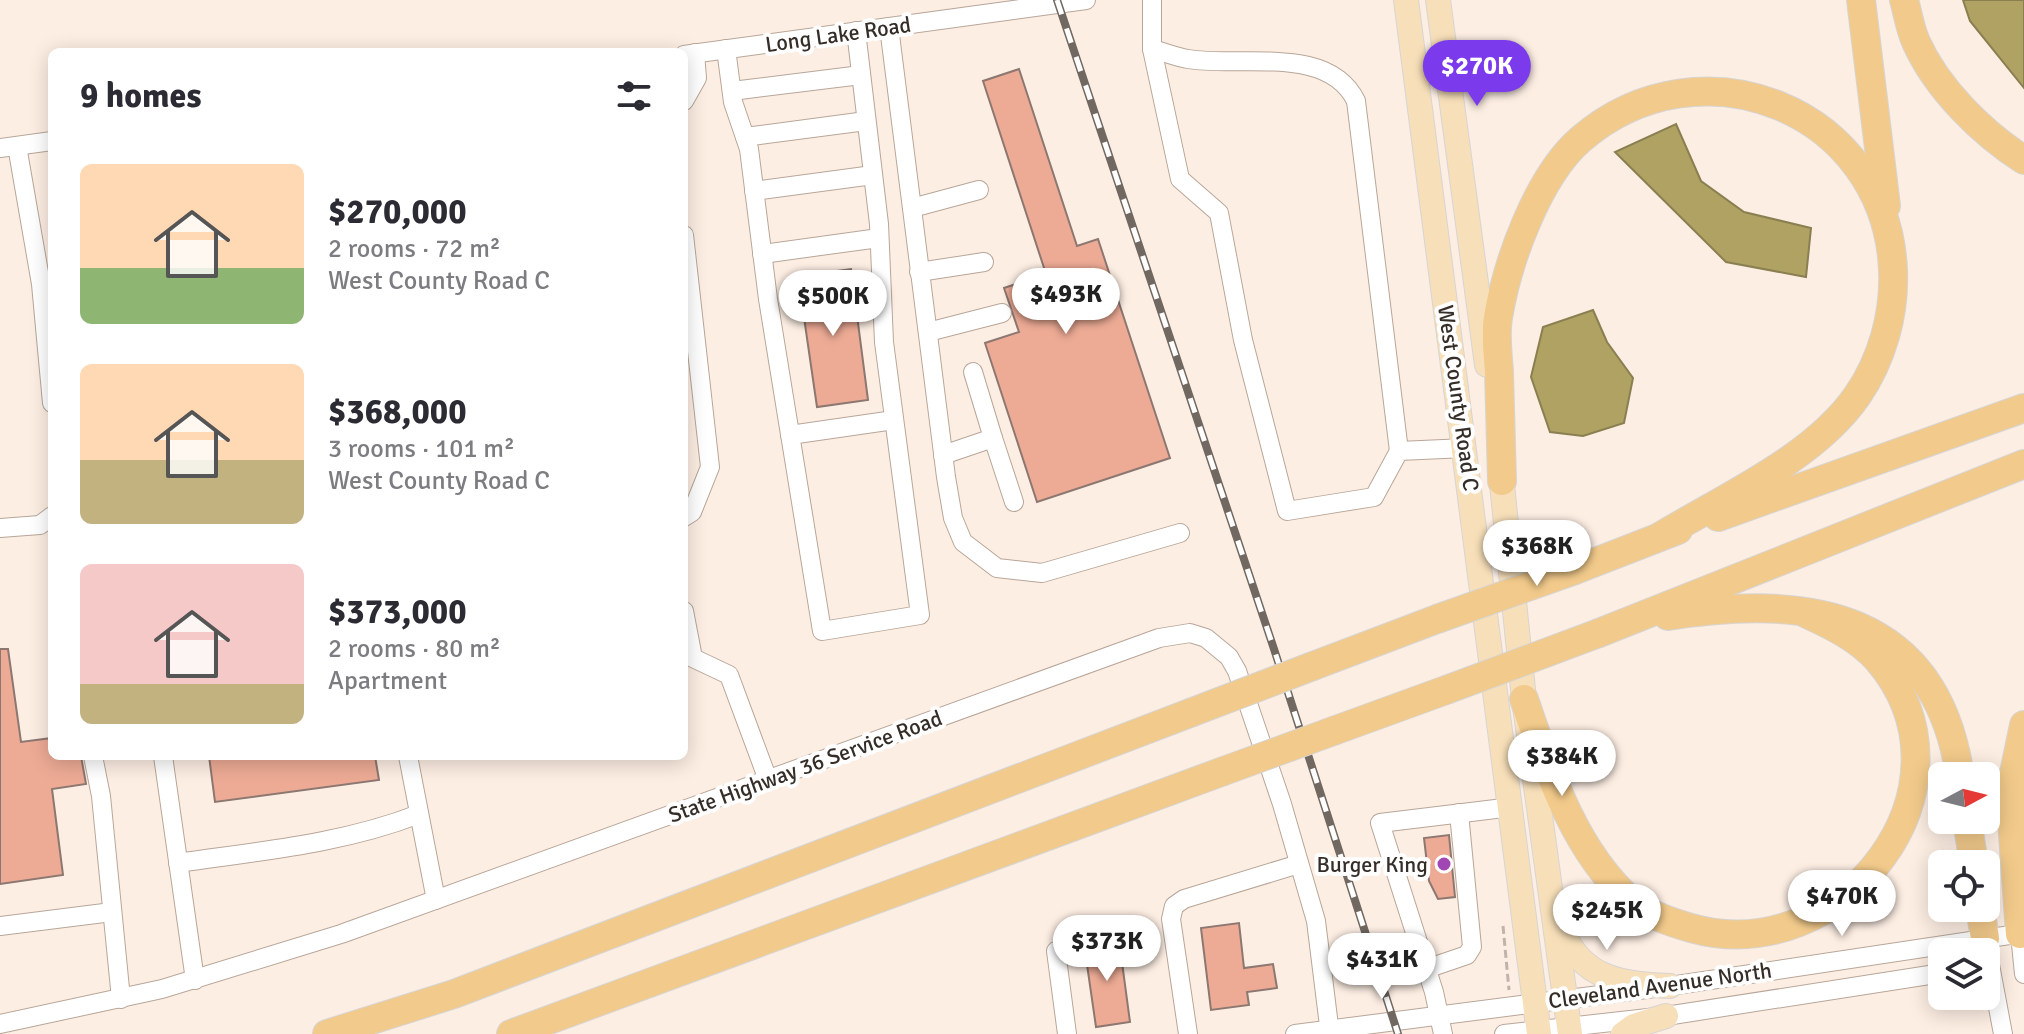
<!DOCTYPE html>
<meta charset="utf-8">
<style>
:root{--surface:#fff;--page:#f2f2f3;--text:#2b2b33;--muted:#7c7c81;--accent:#7c3aed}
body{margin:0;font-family:Signika,sans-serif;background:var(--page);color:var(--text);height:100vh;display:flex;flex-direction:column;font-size:30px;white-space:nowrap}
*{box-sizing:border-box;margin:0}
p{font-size:26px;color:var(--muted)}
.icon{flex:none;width:44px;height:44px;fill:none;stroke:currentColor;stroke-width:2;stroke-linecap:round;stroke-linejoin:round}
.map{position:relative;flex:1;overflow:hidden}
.details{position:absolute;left:48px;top:48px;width:640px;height:712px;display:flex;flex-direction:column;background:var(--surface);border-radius:12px;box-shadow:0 4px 20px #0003}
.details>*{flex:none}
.needle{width:52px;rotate:83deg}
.tools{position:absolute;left:1928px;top:762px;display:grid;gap:16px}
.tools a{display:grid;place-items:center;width:72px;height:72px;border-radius:12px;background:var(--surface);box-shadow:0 4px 20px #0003;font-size:40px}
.price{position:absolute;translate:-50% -68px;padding:0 18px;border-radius:28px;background:#fff;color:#222;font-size:26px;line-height:52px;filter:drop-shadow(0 2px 4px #0008)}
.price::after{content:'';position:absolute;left:50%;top:48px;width:24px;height:18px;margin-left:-12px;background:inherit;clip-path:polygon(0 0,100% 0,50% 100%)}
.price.selected{background:var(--accent);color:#fff}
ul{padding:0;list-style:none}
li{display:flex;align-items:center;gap:24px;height:200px;padding:0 32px}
li span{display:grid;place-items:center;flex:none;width:224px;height:160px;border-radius:12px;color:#555}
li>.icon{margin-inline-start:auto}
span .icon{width:96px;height:96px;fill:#fffc;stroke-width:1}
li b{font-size:34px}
h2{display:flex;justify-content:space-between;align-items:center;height:96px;padding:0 32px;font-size:34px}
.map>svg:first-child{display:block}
.water{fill:#afa263;stroke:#8a7f51;stroke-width:2}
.building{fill:#edab95;stroke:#8c7771;stroke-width:2}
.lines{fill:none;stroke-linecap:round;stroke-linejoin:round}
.minor-casing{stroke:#b8a699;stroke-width:20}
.major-casing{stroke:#d6d5d4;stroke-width:26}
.highway-casing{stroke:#d6d5d4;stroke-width:30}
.path{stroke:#c0b3aa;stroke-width:3;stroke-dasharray:8 4;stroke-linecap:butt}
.minor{stroke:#fff;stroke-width:18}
.major{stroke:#f7dfb9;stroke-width:24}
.highway{stroke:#f2ca8b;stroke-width:28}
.rail-casing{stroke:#716861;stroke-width:8}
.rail{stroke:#fefefe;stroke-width:5;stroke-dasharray:15;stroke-linecap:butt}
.highway-bridge-casing{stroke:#d6d5d4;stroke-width:30;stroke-linecap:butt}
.highway-bridge{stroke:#f2ca8b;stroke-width:28}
.poi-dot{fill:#a147b3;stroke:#fefefe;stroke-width:3}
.labels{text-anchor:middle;stroke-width:8;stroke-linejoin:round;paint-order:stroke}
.street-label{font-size:22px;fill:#342d28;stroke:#fefefe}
.poi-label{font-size:22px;fill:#342d28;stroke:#fefefe;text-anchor:end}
</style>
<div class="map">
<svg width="2024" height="1034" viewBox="0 0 2024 1034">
<rect width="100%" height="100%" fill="#fdeee3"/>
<g class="water">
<path d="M1963 0H2024V88L1970 21Z"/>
<path d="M1676 124 1701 181 1744 212 1811 228 1806 277 1726 262 1615 152Z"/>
<path d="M1593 310 1607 342 1633 378 1624 423 1583 436 1550 432 1531 377 1543 327Z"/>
</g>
<g class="building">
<path d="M1019 69 1077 246 1098 239 1170 458 1037 502 985 343 1019 332 1004 288 1046 274 983 81Z"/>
<path d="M851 269 868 400 817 407 798 276Z"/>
<path d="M0 649H8L21 742 52 738V756H81L86 784 52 789 63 875 0 884Z"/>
<path d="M209 756H375L379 780 215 802Z"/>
<path d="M1449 835 1455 897 1438 899 1429 881 1424 838Z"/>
<path d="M1239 923 1244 968 1273 964 1277 988 1247 992 1249 1005 1211 1010 1201 928Z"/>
<path d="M1119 940 1130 1022 1096 1027 1084 944Z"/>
</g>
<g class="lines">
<defs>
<g id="minor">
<path d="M1152 0V49L1180 179 1219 213 1243 340 1287 511 1374 497 1399 451 1466 448"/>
<path d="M889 27 946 477 953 518 963 542 997 568 1042 573 1180 533"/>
<path d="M726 49 733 102 749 149 768 299 822 631 920 615 884 342 879 224 856 31"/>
<path d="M1152 49C1164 52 1176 57 1188 59 1240 68 1328 44 1356 101L1399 451"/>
<path d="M684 55 1086 0"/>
<path d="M732 91 861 75"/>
<path d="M684 101 697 78 695 53"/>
<path d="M745 137 866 121"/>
<path d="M17 146 41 284 52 403"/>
<path d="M0 148 52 141"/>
<path d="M754 191 873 175"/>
<path d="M912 208 979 190"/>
<path d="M684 235 710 467 692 512 684 517"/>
<path d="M762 254 879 238"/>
<path d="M919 272 984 262"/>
<path d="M928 332 1002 313"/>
<path d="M973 372 993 438"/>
<path d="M790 435 894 420"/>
<path d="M943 455 993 438 1014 502"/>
<path d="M0 528 40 525 52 516"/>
<path d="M684 611 693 658 729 675 768 780"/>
<path d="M93 756 101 796 121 999"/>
<path d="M163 756 195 980"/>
<path d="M408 756 436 900"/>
<path d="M178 863C260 851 342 844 419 814"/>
<path d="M0 926 112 912"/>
<path d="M2020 934 2024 974"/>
<path d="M1985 938 2003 1034"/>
<path d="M1056 951 1067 1034"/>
<path d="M1426 969 1467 955 1472 947 1459 813"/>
<path d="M0 1024 162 989 341 934 1159 638 1190 633 1206 638 1229 657 1237 671 1282 804 1316 921 1330 1034"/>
<path d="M1188 1034 1171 919 1174 906 1184 899 1299 864"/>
<path d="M1295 1034 1670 986 2024 933"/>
<path d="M1443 1034 1434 992 1380 823 1512 807"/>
<path d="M1504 1034 1666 1016 1942 973"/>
</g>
<g id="major">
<path d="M1406 0 1539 1034"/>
<path d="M1438 0 1487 365"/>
<path d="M1500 465 1524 699 1570 1034"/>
<path d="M1562 929C1581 980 1623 984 1670 986"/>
<path d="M1623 1034 1634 1026 1666 1016"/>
</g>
<g id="highway">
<path d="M1861 0 1886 206"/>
<path d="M1904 0C1908 14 1910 29 1916 42 1937 89 1982 133 2024 160"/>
<path d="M1502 481C1501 445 1500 409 1499 372 1498 355 1495 335 1498 318 1507 262 1538 176 1581 139 1701 36 1886 110 1893 270 1895 314 1882 360 1857 396 1814 458 1724 498 1661 536"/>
<path d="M1718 517 2024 408"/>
<path d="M1575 570 1678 530"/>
<path d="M1668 616C1809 593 1936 613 1960 776"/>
<path d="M1599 633 2024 464"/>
<path d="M1313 666 1437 619"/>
<path d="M1524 699C1548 769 1573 849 1630 900 1646 914 1670 922 1691 928 1842 971 1986 787 1878 660 1858 638 1833 626 1807 614"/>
<path d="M1336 730 1446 690"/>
<path d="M1967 820 1974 864"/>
<path d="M1980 908 1985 938"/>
<path d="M2020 934 2010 792 2024 725"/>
<path d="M327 1034 454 994 1190 713"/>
<path d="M511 1034 1221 772"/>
</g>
</defs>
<use href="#minor" class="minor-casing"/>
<use href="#major" class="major-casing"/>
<use href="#highway" class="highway-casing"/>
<path class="path" d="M1503 926 1509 990"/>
<use href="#minor" class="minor"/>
<use href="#major" class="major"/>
<use href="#highway" class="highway"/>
<defs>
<path id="rail" d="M1057 0 1274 649 1398 1034"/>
</defs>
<use href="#rail" class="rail-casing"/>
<use href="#rail" class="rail"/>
<defs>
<g id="highway-bridge">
<path d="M1437 619 1575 570"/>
<path d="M1446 690 1599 633"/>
<path d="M1190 713 1313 666"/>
<path d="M1221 772 1336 730"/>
</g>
</defs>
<use href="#highway-bridge" class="highway-bridge-casing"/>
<use href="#highway-bridge" class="highway-bridge"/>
</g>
<circle class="poi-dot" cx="1444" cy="864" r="8"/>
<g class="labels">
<g class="street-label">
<text transform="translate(838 34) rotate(-8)" y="8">Long Lake Road</text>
<text transform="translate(1459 398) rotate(82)" y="8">West County Road C</text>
<text transform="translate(805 766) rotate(-20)" y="8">State Highway 36 Service Road</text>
<text transform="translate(1660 985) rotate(-8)" y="8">Cleveland Avenue North</text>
</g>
<g class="poi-label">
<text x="1428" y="872">Burger King</text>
</g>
</g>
</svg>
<div class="tools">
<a><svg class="needle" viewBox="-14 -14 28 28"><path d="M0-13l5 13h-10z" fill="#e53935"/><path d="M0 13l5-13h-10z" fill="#7c7c81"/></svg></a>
<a><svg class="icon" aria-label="locate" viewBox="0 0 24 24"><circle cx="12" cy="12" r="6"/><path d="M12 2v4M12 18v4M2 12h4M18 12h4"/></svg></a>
<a><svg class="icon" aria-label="layers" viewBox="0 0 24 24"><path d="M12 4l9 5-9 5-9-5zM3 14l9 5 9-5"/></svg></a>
</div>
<b class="price selected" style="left:1477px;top:108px">$270K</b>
<b class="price" style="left:1066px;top:336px">$493K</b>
<b class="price" style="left:833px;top:338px">$500K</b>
<b class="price" style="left:1537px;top:588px">$368K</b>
<b class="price" style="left:1562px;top:798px">$384K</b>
<b class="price" style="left:1842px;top:938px">$470K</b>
<b class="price" style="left:1607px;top:952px">$245K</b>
<b class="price" style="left:1107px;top:983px">$373K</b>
<b class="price" style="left:1382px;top:1001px">$431K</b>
<section class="details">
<h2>9 homes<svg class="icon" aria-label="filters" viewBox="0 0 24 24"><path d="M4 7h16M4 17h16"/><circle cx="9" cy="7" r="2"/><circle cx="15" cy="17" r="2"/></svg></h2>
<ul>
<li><span style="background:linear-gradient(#ffd9b3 65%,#8fb573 0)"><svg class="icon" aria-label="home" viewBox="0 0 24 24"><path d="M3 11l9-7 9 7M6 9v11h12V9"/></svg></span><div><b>$270,000</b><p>2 rooms · 72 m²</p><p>West County Road C</p></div></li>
<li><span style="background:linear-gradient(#ffd9b3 60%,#c2b280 0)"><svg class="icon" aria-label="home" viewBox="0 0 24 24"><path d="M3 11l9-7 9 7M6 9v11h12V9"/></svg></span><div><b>$368,000</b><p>3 rooms · 101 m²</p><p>West County Road C</p></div></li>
<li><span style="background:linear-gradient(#f6c9c9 75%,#c2b280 0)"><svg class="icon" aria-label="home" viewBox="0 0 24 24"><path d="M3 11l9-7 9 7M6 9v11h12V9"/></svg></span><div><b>$373,000</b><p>2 rooms · 80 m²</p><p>Apartment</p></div></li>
</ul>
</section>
</div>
